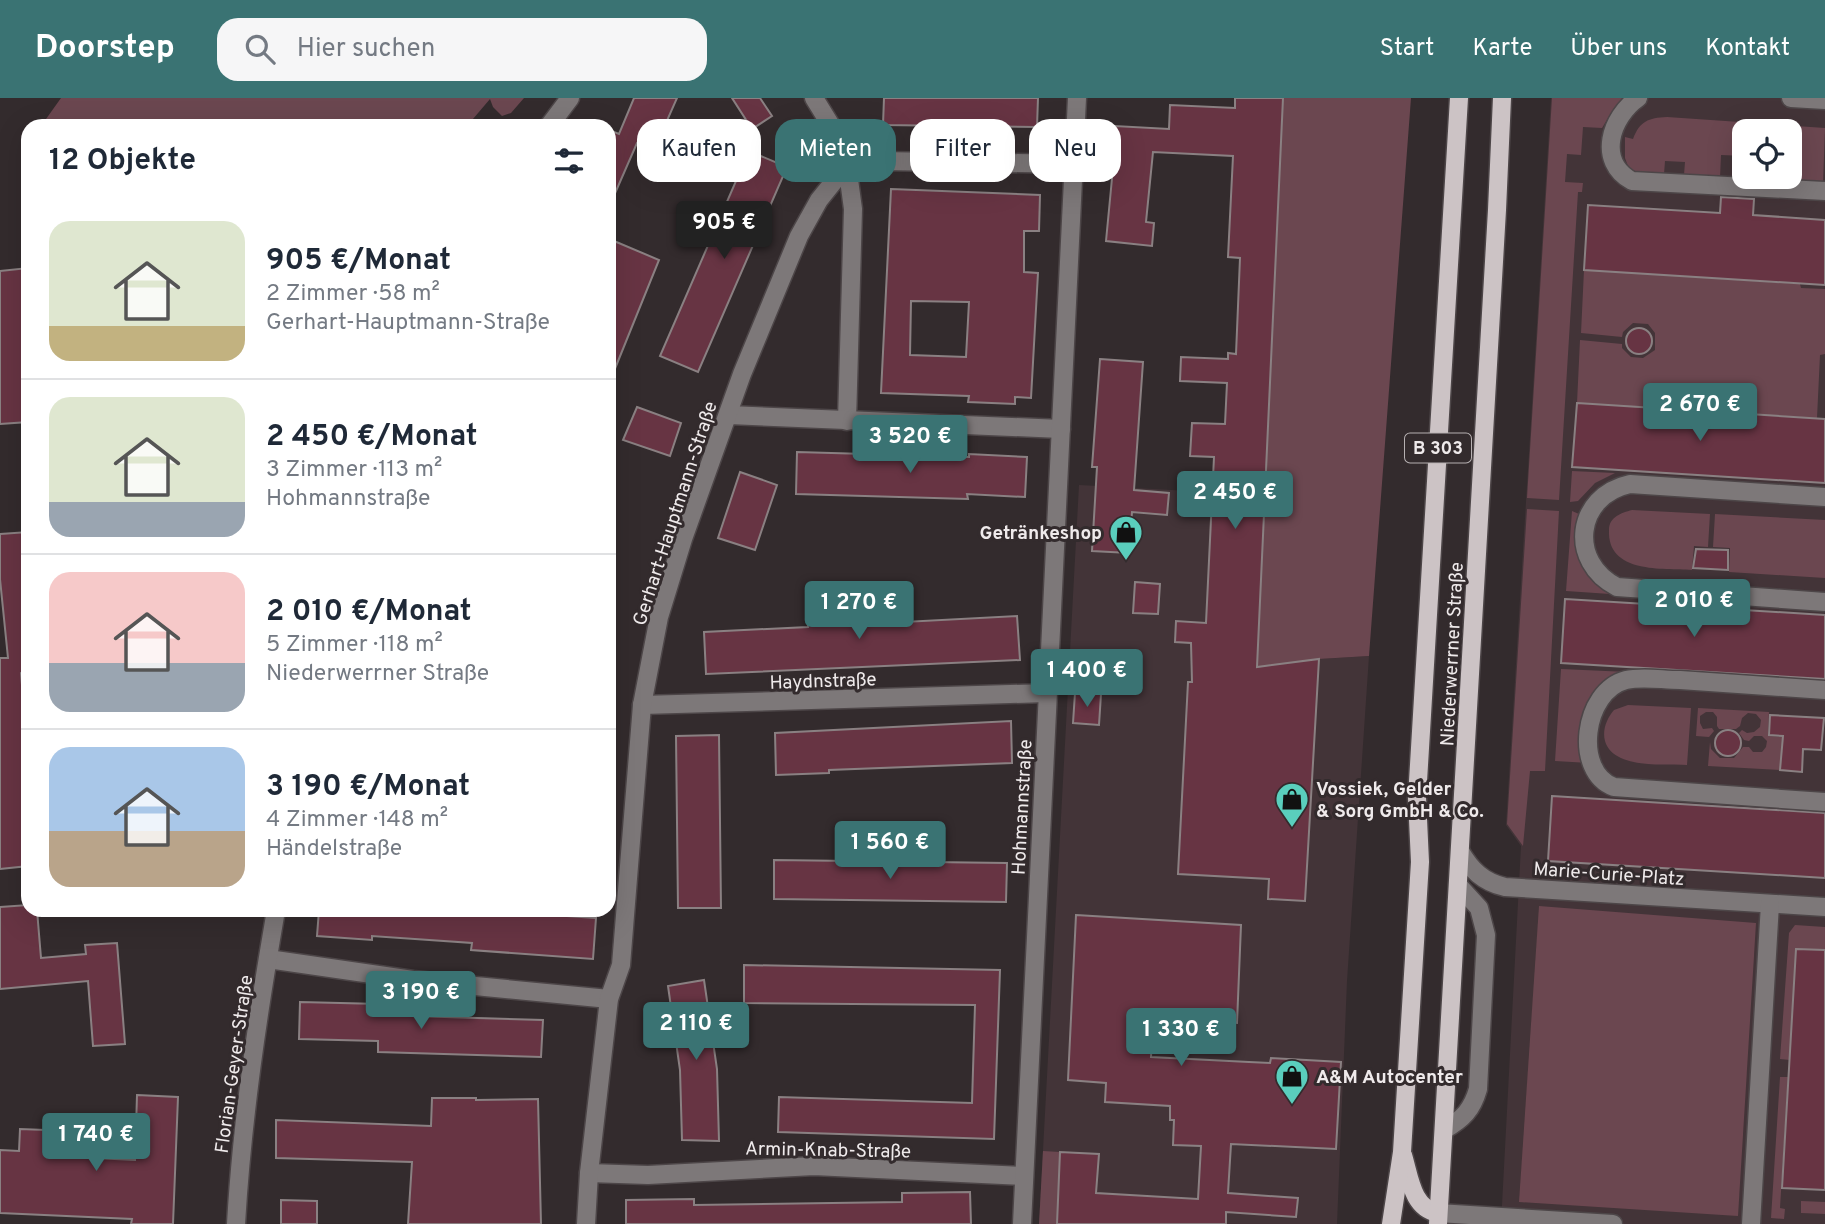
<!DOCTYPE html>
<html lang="de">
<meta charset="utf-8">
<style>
:root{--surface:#fff;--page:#f6f6f7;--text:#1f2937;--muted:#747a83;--line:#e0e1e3;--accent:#3a7373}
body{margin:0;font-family:Overpass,sans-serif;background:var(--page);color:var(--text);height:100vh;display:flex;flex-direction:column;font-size:26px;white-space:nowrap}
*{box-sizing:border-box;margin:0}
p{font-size:23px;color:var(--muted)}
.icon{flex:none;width:38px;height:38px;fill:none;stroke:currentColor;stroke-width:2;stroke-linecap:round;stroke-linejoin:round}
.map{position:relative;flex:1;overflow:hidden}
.sheet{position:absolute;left:21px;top:21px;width:595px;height:798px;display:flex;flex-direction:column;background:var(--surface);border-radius:21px;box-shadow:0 7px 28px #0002}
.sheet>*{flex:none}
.hud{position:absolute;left:637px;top:21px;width:665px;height:63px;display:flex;gap:14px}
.tools{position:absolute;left:1732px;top:21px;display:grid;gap:14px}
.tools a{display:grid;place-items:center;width:70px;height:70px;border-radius:14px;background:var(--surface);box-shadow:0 7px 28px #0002;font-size:35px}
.price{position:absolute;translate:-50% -60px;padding:0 16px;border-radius:7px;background:var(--accent);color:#fff;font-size:23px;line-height:46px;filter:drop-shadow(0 2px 4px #0008)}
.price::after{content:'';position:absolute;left:50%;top:42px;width:21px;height:16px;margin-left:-10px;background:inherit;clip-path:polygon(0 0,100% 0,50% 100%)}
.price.selected{background:#222;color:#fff}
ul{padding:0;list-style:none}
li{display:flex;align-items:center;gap:21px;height:175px;padding:0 28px}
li+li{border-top:2px solid var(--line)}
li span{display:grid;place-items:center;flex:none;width:196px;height:140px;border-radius:21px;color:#555}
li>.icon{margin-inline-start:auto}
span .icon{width:84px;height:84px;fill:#fffc;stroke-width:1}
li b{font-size:30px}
h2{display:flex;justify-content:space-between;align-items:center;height:84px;padding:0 28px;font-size:30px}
.pill{padding:0 24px;border-radius:21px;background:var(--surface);box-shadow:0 7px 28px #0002;font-size:24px;line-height:63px}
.pill.selected{background:var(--accent);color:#fff}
header{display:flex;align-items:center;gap:42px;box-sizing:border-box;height:98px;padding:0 35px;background:var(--accent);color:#fff}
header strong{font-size:33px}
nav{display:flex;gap:38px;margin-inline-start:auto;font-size:24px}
.search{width:490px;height:63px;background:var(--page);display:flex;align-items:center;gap:18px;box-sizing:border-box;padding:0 24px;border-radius:21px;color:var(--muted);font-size:26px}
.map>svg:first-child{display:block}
.built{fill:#433438;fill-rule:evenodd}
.green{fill:#6b4750}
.building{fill:#673443;stroke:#8a8082;stroke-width:2;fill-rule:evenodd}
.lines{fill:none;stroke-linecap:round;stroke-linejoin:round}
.minor-casing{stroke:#4d4648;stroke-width:21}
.major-casing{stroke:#4d4648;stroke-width:21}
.minor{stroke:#7d7879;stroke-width:18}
.major{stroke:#ccc3c5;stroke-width:18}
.labels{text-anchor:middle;stroke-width:6;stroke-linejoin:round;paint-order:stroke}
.shield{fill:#332b2d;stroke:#b7b1b2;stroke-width:2}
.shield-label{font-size:18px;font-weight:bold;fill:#efeaeb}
.street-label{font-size:19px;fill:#efeaeb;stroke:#332b2d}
.poi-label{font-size:19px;font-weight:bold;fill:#efeaeb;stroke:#332b2d;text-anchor:start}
</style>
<header>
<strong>Doorstep</strong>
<div class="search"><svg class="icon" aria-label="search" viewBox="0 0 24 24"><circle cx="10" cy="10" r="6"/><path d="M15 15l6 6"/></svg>Hier suchen</div>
<nav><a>Start</a><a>Karte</a><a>Über uns</a><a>Kontakt</a></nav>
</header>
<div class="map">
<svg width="1825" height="1126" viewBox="0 0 1825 1126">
<rect width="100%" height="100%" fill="#332b2d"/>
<g class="built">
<path d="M1551 0H1825V1126H1501L1521 748 1506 727ZM1745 33H1790V79H1745Z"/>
<path d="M1079 387 1264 397 1319 561 1369 558 1347 883 1337 1126H1039Z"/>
</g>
<g class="green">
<path d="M61 0H524L511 15 502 18 493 9 490 1 467 28H41Z"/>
<path d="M1283 0H1411L1369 558 1319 561 1257 569Z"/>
<path d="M1552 0H1623L1614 10 1602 30 1583 29 1581 57 1567 56 1565 84 1583 85 1582 94H1578L1559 402 1527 400Z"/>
<path d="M1667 19 1825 30 1823 87 1757 82V79H1790V33H1745V58L1721 57 1720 80 1684 77 1685 64 1665 63 1664 76 1641 75 1629 71 1625 60V39L1633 41C1640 23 1648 20 1667 19Z"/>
<path d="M1584 172 1800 186 1801 190 1825 191V256L1820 257 1817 320 1577 305 1580 242 1622 246V250L1631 259 1643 260 1655 252V235L1648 226 1633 225 1623 234 1622 239 1581 235Z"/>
<path d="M1572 373 1615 375 1595 385 1578 403 1570 404Z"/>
<path d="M1527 411 1559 413 1545 673H1530L1523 748 1507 726Z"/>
<path d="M1632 412 1710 416 1708 449 1694 448 1692 472C1663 470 1607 476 1609 432 1609 419 1621 415 1632 412Z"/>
<path d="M1572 413 1579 416C1564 450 1585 475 1610 496L1566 493Z"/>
<path d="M1715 416 1825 422V480L1729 474 1730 450 1713 449Z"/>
<path d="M1561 571 1628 574 1609 585 1589 665 1555 663Z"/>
<path d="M1628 607 1691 610 1687 667C1664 666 1613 671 1605 643 1602 632 1607 620 1614 612Z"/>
<path d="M1698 610 1769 614 1768 638 1783 639 1780 672 1708 668 1710 644 1711 651 1720 660H1734L1743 649H1749L1753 654H1762L1766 649 1767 643 1762 638H1754L1749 643 1744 642 1739 635 1742 632 1747 635 1754 634 1760 629 1761 622 1756 616 1748 615 1742 620 1740 628 1736 631H1719L1717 628V619L1713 614H1706L1700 618V625L1703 631 1712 630 1714 633 1709 639 1696 638Z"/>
<path d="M1539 808 1756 825 1738 1118 1519 1104Z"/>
<path d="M1795 827 1825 829V852L1796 851 1790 962 1780 961 1789 835Z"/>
<path d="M1780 979H1788L1780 1110 1785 1111 1784 1121 1771 1120Z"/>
<path d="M1043 1053 1060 1054 1057 1126H1039Z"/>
<path d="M1801 1103 1825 1104V1116L1801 1115Z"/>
</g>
<g class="building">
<path d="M634 0H677L654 52 637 45 609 109V32L619 36Z"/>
<path d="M732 0H760L772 18 752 31Z"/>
<path d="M884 0H1038L1037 29 883 27Z"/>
<path d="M1235 0H1283L1257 569 1319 561 1305 803 1268 801 1269 781 1178 776 1188 584H1192L1191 545 1175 544 1176 523 1206 525 1214 359 1190 358 1192 325 1225 326 1227 285 1180 283 1181 259 1228 261V255L1236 256 1240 160 1228 159 1233 58 1153 54 1146 124 1154 125 1152 148 1106 143 1113 70 1115 28 1169 31 1170 7 1235 10Z"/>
<path d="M749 53 787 69 698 274 660 258Z"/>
<path d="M891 91 1040 97 1039 133H1024V174L1038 175 1031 300 1015 299V306L968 304 969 298 881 295ZM911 203 969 204 966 259 910 257Z"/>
<path d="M1721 99 1754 101 1753 117 1825 122V187L1584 172 1588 107 1720 115Z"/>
<path d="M614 143 659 162 610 283 609 154Z"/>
<path d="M28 170V324L0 326V173Z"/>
<circle cx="1639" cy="243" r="13"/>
<path d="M1100 261 1143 264 1134 392 1169 395 1167 417 1132 414 1129 455 1092 453 1097 369H1092Z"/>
<path d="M1577 305 1825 321V385L1572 369Z"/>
<path d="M637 309 681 325 670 358 623 342Z"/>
<path d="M797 354 969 359V356L1027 359 1025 399 967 396 968 401 796 396Z"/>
<path d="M740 374 777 387 755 452 718 440Z"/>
<path d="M28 434V574L21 575 28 658V768L0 771V560H8L0 481V436Z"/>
<path d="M1696 451 1728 452V472L1693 470Z"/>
<path d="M1135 484 1160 486 1158 516 1133 515Z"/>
<path d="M863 491 866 526 1017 518 1020 562 706 576 704 534 808 529 806 494Z"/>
<path d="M1565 501 1825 517V581L1561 565Z"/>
<path d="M1075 595 1101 596 1099 627 1073 625Z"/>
<path d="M1770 617 1824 620 1821 652 1803 651 1802 674 1780 672 1783 638 1769 637Z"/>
<path d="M1011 623 1012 665 829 672V675L776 677 775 635Z"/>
<circle cx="1728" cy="645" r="13"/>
<path d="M719 637 721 810H678L676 638Z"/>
<path d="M1552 698 1825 715V780L1548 763Z"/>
<path d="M774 762 1007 765 1006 804 774 801Z"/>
<path d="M28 807V812H37L41 860 86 856 85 847 117 845 125 946 93 948 88 883 0 891V809Z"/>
<path d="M319 812H477L596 820 593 861 471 852 472 845 372 838V842L317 838Z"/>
<path d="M1076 817 1241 827 1237 925 1153 920 1151 959 1249 964 1270 965 1271 960 1341 964 1336 1051 1231 1046 1228 1095 1298 1100 1296 1119 1226 1114V1126H1057L1060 1054 1099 1056 1096 1095 1198 1101 1201 1048 1173 1047 1174 1022H1170V1008L1105 1004 1106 985 1068 982Z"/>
<path d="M1796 851 1825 852V1092L1782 1090Z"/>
<path d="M744 867 1000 872 994 1041 778 1034 779 999 972 1005 975 907 744 905Z"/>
<path d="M704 882 717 971 719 1043 682 1042 680 972 668 888Z"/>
<path d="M300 904 380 906 379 917 543 922 541 959 378 954V943L299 941Z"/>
<path d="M137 997 178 999 173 1126H131L132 1121 0 1115V1052L19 1053 20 1031 72 1033V1059L135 1062Z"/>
<path d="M432 1000H476V1002L538 1001 541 1126H408L412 1064 276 1060V1022L431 1028Z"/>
<path d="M970 1094 971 1126H626V1102L694 1101V1107L902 1104V1095Z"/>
<path d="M281 1102 317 1103V1126H281Z"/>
</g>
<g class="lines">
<defs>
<g id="minor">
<path d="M814 0 830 26 847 67 853 111 847 323"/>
<path d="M1638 0C1611 19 1596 63 1632 83L1825 93"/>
<path d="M1791 0 1825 2"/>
<path d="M549 28 570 0"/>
<path d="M847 67 880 63 1073 66"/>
<path d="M729 317 1061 331"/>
<path d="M1825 399 1630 386C1575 398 1568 464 1617 489L1825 504"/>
<path d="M1825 592C1777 589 1728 585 1680 582 1662 582 1643 578 1626 582 1583 593 1573 674 1614 689L1825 704"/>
<path d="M642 607 1047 595"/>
<path d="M1460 753C1471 772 1483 784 1505 789L1825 809"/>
<path d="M268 861 413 882 609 901"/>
<path d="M1444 1032C1463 1021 1472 1012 1478 991L1486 837 1479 810 1458 787"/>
<path d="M589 1075 648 1077 814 1068 1024 1078"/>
<path d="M1438 1115 1613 1126"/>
<path d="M236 1126C242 1021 258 916 276 812"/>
<path d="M586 1126 589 1075 609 901 621 867 642 607 659 519 683 441 742 276 799 138 819 102 847 67"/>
<path d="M1022 1126 1077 0"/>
<path d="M1751 1126 1770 806"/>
</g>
<g id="major">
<path d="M1403 1057C1410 1080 1412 1110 1438 1115"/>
<path d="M1391 1126 1402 1054 1416 828 1420 764 1417 700 1459 0"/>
<path d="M1438 1126 1497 112 1502 0"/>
</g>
</defs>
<use href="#minor" class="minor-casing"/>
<use href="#major" class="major-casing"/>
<use href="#minor" class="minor"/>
<use href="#major" class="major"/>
</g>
<defs>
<symbol id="shop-pin" viewBox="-11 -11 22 30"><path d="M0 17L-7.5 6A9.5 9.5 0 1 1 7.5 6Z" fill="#5acebd" stroke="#332b2d"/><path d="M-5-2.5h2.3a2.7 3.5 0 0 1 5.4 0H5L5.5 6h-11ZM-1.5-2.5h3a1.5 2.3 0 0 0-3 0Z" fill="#111"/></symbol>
</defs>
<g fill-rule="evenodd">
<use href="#shop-pin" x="1107" y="415" width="38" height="52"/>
<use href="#shop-pin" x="1273" y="682" width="38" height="52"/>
<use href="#shop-pin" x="1273" y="959" width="38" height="52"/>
</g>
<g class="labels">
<rect class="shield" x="1405" y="335.5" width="66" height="29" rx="5"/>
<g class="shield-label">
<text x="1438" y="356">B 303</text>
</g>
<g class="street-label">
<text transform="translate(674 415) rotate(-72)" y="7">Gerhart-Hauptmann-Straße</text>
<text transform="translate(1451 556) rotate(-87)" y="7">Niederwerrner Straße</text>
<text transform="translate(823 582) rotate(-2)" y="7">Haydnstraße</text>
<text transform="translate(1021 709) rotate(-87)" y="7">Hohmannstraße</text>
<text transform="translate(1609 775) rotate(4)" y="7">Marie-Curie-Platz</text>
<text transform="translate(233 966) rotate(-82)" y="7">Florian-Geyer-Straße</text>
<text transform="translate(828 1051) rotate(1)" y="7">Armin-Knab-Straße</text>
</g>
<g class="poi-label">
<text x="1102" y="441" text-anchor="end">Getränkeshop</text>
<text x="1316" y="697">Vossiek, Gelder<tspan x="1316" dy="22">&amp; Sorg GmbH &amp; Co.</tspan></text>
<text x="1316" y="985">A&amp;M Autocenter</text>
</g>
</g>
</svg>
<div class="tools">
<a><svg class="icon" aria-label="locate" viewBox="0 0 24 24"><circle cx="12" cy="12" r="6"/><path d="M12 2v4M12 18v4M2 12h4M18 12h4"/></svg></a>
</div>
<b class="price selected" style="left:724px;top:163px">905 €</b>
<b class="price" style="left:1700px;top:345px">2 670 €</b>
<b class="price" style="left:910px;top:377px">3 520 €</b>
<b class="price" style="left:1235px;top:433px">2 450 €</b>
<b class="price" style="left:1694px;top:541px">2 010 €</b>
<b class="price" style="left:859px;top:543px">1 270 €</b>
<b class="price" style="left:1087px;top:611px">1 400 €</b>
<b class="price" style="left:890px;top:783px">1 560 €</b>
<b class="price" style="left:421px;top:933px">3 190 €</b>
<b class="price" style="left:696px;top:964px">2 110 €</b>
<b class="price" style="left:1181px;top:970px">1 330 €</b>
<b class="price" style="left:96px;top:1075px">1 740 €</b>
<div class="hud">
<a class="pill">Kaufen</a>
<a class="pill selected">Mieten</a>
<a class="pill">Filter</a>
<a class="pill">Neu</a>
</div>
<section class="sheet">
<h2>12 Objekte<svg class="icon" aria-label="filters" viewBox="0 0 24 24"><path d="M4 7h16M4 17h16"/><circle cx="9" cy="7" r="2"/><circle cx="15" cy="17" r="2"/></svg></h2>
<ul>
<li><span style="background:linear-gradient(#dfe7d0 75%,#c2b280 0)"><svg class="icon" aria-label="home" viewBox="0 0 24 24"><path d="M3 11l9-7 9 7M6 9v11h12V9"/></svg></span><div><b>905 €/Monat</b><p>2 Zimmer · 58 m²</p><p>Gerhart-Hauptmann-Straße</p></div></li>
<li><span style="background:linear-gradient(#dfe7d0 75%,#9aa5b1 0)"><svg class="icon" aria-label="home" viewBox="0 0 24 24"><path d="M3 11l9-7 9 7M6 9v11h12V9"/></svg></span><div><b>2 450 €/Monat</b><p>3 Zimmer · 113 m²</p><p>Hohmannstraße</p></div></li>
<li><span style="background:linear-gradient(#f6c9c9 65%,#9aa5b1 0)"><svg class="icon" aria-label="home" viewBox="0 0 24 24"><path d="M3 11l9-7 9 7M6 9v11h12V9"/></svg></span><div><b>2 010 €/Monat</b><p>5 Zimmer · 118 m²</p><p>Niederwerrner Straße</p></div></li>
<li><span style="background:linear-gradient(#a9c7e8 60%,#b9a48a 0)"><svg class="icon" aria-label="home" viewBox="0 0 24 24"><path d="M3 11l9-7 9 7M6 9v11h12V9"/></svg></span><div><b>3 190 €/Monat</b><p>4 Zimmer · 148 m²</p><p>Händelstraße</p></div></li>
</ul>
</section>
</div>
